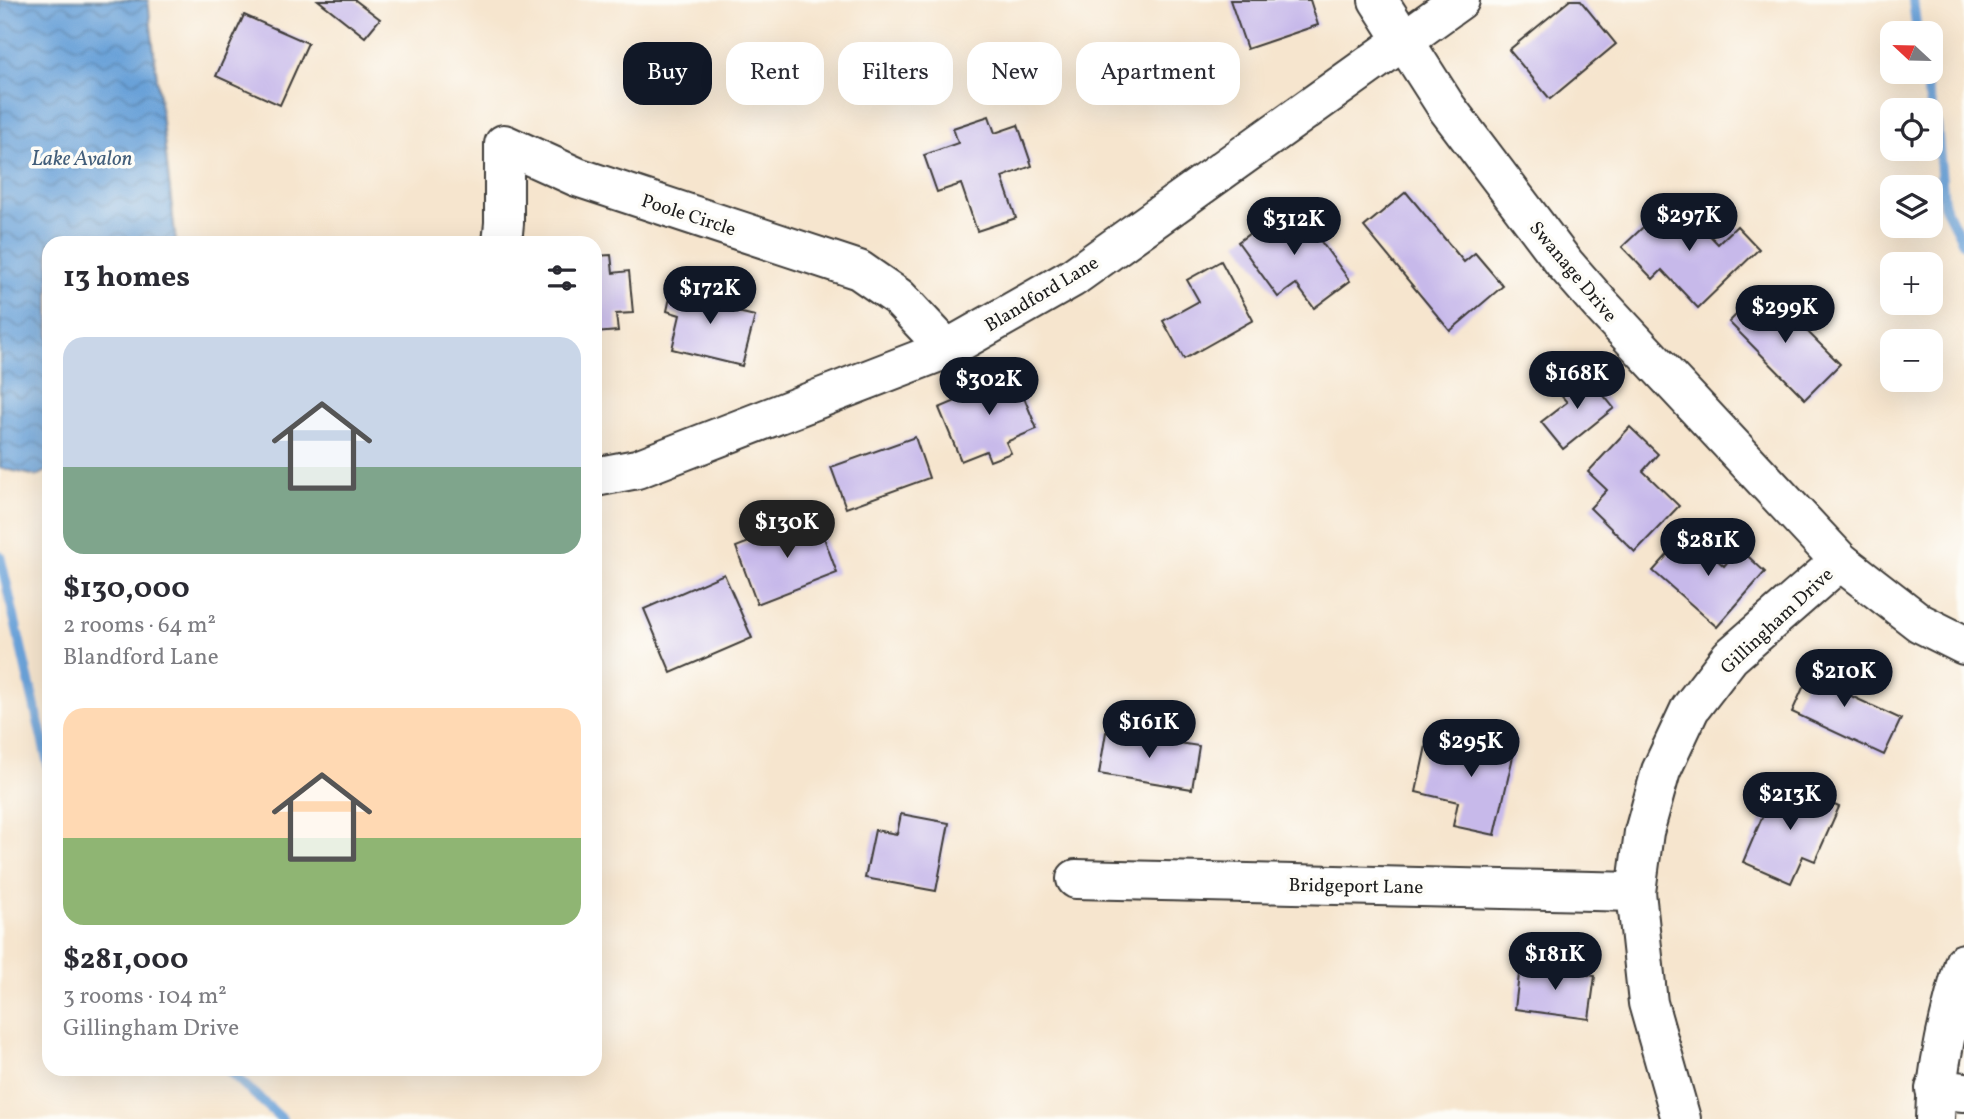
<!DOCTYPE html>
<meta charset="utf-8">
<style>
:root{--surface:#fff;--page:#f7f7f7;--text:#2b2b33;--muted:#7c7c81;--accent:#111827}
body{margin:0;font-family:Vollkorn,serif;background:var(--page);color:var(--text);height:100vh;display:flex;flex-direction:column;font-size:26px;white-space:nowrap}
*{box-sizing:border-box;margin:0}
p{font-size:23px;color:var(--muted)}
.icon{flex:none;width:38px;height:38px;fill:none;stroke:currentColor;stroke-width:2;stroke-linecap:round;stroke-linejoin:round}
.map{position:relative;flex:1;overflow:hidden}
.sheet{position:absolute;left:42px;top:236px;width:560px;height:840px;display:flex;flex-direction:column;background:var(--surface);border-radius:21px;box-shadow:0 7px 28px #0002}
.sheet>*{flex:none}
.hud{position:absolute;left:623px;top:42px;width:665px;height:63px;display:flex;gap:14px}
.needle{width:46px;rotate:292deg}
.tools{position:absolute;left:1880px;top:21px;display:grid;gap:14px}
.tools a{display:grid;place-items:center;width:63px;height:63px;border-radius:14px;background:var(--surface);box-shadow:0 7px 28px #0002;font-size:35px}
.price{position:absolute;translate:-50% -60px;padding:0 16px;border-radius:24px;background:var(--accent);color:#fff;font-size:23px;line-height:46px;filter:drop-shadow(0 2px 4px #0008)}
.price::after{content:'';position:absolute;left:50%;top:42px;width:21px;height:16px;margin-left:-10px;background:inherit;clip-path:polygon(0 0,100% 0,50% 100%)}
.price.active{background:#222;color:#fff}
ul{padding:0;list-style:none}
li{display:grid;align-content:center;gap:14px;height:371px;padding:0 21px}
li span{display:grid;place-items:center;height:217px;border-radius:21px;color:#555}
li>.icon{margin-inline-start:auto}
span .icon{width:126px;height:126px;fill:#fffc;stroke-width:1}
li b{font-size:30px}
h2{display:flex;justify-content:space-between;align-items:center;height:84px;padding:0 21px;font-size:30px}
.tag{padding:0 24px;border-radius:21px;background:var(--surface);box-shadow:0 7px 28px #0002;font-size:24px;line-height:63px}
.tag.active{background:var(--accent);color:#fff}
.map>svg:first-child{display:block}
.water{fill:url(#water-waves);stroke:#425e7a;stroke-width:2}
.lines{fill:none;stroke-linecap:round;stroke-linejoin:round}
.stream{stroke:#69a1d8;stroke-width:10}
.building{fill:#c7b9ea}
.minor-casing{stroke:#3d3a37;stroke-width:42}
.secondary-casing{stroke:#3d3a37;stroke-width:42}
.minor{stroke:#fff;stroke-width:38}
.secondary{stroke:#fff;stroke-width:38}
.labels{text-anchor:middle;stroke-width:7;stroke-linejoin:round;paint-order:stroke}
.street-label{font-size:19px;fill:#1c1c1c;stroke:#fdfcf7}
.water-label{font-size:21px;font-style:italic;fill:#425e7a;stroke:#fdfcf7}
</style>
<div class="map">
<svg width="1964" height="1119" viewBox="0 0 1964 1119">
<defs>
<pattern id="water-waves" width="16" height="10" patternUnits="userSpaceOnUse" patternTransform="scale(1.75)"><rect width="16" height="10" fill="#69a1d8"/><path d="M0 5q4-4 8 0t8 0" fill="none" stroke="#5682ae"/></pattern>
</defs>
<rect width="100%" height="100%" fill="#fdfcf7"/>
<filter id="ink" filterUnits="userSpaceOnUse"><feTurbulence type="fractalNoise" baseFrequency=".0143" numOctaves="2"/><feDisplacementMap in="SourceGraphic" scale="14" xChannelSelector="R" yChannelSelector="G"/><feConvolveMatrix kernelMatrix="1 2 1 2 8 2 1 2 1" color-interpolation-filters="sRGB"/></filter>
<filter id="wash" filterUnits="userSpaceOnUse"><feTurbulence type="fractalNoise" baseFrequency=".00686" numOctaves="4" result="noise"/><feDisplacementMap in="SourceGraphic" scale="28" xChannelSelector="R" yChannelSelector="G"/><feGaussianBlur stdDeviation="1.57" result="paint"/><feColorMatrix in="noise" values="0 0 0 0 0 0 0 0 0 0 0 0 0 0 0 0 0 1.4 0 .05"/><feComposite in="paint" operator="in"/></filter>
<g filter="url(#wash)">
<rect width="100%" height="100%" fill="#f6e5ce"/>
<path class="water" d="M0 0H148L176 243H49V470L37 476 0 468Z"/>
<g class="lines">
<g class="stream">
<path d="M1913 0 1917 33"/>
<path d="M1922 72 1937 126 1944 205 1964 244"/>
<path d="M0 556 49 768"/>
<path d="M227 1069 282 1119"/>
</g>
</g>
<g id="blocks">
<g class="building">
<path d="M318 0H355L380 19 365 37Z"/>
<path d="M1230 0H1310L1318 25 1247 49Z"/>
<path d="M1570 0H1580L1616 44 1550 99 1509 50Z"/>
<path d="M244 15 308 43 280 105 216 76Z"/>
<path d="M989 116 995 133 1018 125 1032 166 1002 177 1016 218 977 231 961 184 937 192 924 155 958 143 953 128Z"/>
<path d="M1406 192 1464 262 1475 253 1503 286 1450 331 1364 227Z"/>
<path d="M1674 198 1718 244 1737 226 1759 249 1698 308 1662 270 1653 279 1622 247Z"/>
<path d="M1292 202 1350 281 1314 308 1296 284 1278 297 1238 242Z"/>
<path d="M611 255 613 273 629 271 633 313 616 314 618 331 595 333V256Z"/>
<path d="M1221 261 1253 320 1184 359 1163 321 1199 301 1187 280Z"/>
<path d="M673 284 731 299 729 310 755 316 742 366 672 349 680 315 667 311Z"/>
<path d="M1760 291 1797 328 1801 325 1840 364 1805 399 1729 322Z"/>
<path d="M1011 366 1037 429 1006 442 1011 453 990 461 986 451 961 461 939 408 982 390 980 379Z"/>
<path d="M1584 371 1614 408 1563 449 1541 422 1567 402 1558 392Z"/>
<path d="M1630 427 1658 454 1643 471 1679 506 1635 552 1590 508 1607 490 1588 472Z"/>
<path d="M915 437 929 478 846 508 831 467Z"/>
<path d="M816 516 837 573 757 604 736 547Z"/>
<path d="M1687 533 1724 566 1739 548 1765 572 1717 627 1653 571Z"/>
<path d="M724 574 752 638 671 673 644 609Z"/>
<path d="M1816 659 1859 679 1851 696 1901 719 1884 755 1792 712Z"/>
<path d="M1470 728 1517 739 1495 835 1453 826 1458 802 1416 792 1426 746 1463 755Z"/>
<path d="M1106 732 1199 746 1192 789 1099 774Z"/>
<path d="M1778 780 1839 807 1815 861 1803 856 1791 883 1743 862Z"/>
<path d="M901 814 949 823 936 891 865 878 875 830 897 834Z"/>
<path d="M1520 966 1595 976 1589 1019 1515 1009Z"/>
</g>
</g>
</g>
<g filter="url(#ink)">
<use href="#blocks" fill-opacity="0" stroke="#3d3a37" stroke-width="2"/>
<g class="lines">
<defs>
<g id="minor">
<path d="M1378 0 1447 108 1565 264 1600 304 1840 561 1920 623 1964 645"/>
<path d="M502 243 504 223V144L577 177 859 270 898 297 947 349"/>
<path d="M595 477 637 469 947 349 1072 278 1460 0"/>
<path d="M1076 879 1636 892"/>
<path d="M1935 1089 1964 1092"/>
<path d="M1681 1119 1648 1003 1636 892 1644 832 1661 771 1690 709 1730 657 1840 561"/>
</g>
<path id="secondary" d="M1935 1119C1936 1067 1950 1014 1964 963"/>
</defs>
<use href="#minor" class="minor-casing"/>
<use href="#secondary" class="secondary-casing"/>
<use href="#minor" class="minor"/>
<use href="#secondary" class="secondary"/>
</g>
</g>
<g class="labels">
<g class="street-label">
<text transform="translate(689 214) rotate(18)" y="7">Poole Circle</text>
<text transform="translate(1574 271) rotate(50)" y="7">Swanage Drive</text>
<text transform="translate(1041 293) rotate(-31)" y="7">Blandford Lane</text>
<text transform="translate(1776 620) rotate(-43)" y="7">Gillingham Drive</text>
<text transform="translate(1356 885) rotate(1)" y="7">Bridgeport Lane</text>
</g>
<g class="water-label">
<text x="82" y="165">Lake Avalon</text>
</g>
</g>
</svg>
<div class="tools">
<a><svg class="needle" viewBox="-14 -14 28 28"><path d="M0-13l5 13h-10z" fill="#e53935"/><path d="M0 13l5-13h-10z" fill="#7c7c81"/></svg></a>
<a><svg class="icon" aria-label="locate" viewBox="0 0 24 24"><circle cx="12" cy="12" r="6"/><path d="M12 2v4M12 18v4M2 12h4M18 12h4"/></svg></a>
<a><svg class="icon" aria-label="layers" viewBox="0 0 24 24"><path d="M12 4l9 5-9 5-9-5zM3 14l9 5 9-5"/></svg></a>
<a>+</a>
<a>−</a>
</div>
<b class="price" style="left:1689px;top:253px">$297K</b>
<b class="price" style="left:1294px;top:257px">$312K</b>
<b class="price" style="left:710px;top:326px">$172K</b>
<b class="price" style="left:1785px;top:345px">$299K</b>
<b class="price" style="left:1577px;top:411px">$168K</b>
<b class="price" style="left:989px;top:417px">$302K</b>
<b class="price active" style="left:787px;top:560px">$130K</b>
<b class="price" style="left:1708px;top:578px">$281K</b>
<b class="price" style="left:1844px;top:709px">$210K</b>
<b class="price" style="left:1149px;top:760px">$161K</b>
<b class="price" style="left:1471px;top:779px">$295K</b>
<b class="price" style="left:1790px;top:832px">$213K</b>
<b class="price" style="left:1555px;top:992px">$181K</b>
<div class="hud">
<a class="tag active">Buy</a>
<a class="tag">Rent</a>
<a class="tag">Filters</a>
<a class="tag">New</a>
<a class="tag">Apartment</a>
</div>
<section class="sheet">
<h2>13 homes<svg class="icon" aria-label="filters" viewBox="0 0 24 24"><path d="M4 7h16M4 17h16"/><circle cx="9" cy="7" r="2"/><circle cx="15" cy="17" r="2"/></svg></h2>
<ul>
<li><span style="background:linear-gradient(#c9d6e8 60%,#7fa58c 0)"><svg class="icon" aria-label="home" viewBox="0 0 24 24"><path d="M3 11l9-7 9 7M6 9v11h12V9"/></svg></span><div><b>$130,000</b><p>2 rooms · 64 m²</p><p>Blandford Lane</p></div></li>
<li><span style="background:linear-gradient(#ffd9b3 60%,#8fb573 0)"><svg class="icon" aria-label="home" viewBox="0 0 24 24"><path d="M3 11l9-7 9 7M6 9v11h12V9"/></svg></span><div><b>$281,000</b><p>3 rooms · 104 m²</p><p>Gillingham Drive</p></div></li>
</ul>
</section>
</div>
